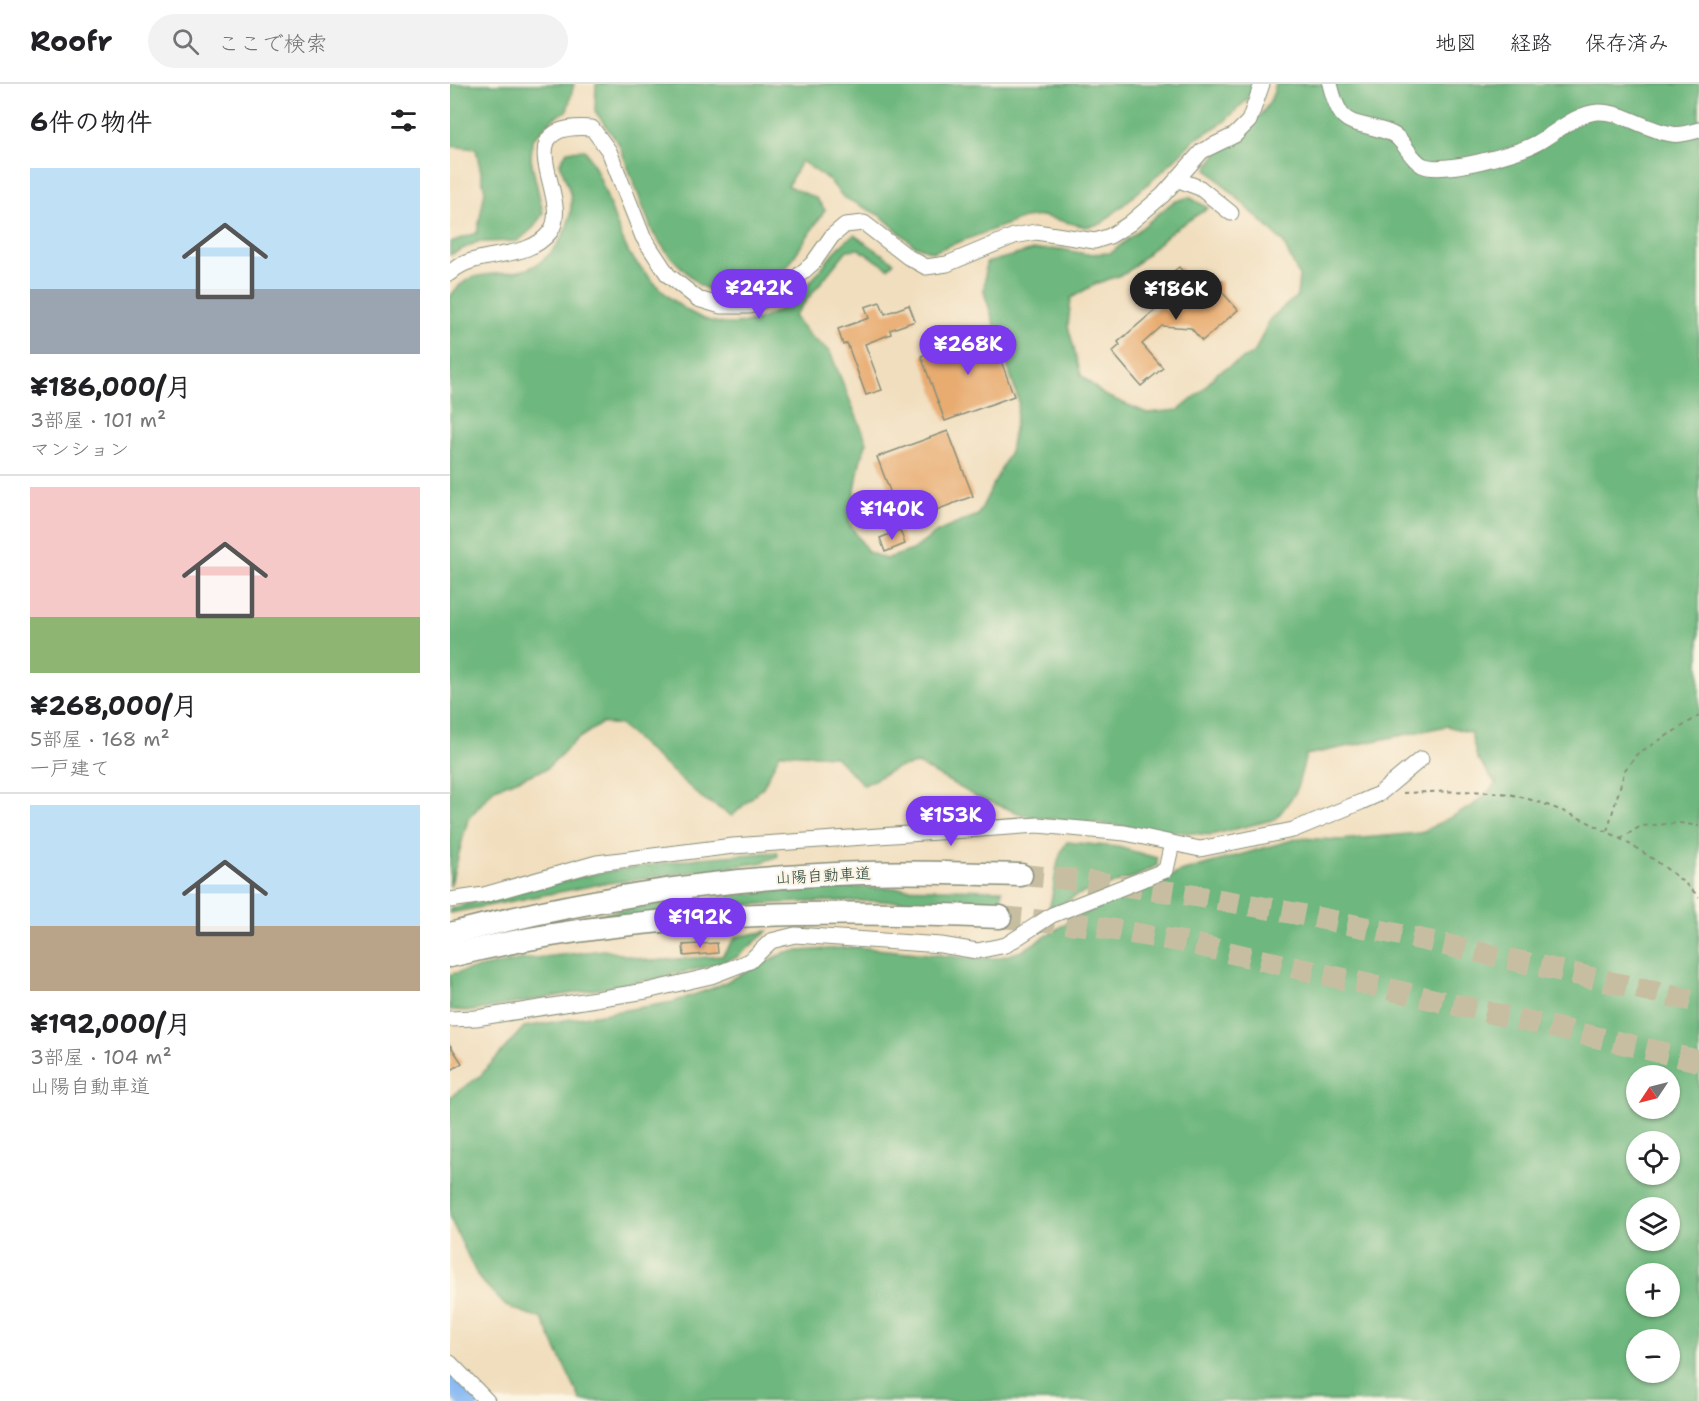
<!DOCTYPE html>
<html lang="ja">
<meta charset="utf-8">
<style>
:root{--surface:#fff;--page:#f2f2f2;--text:#202124;--muted:#757577;--line:#e0e0e0;--accent:#7c3aed}
body{margin:0;font-family:"Shantell Sans","Klee One",sans-serif;background:var(--page);color:var(--text);height:100vh;display:flex;flex-direction:column;font-size:22px;white-space:nowrap}
*{box-sizing:border-box;margin:0}
p{font-size:20px;color:var(--muted)}
.icon{flex:none;width:33px;height:33px;fill:none;stroke:currentColor;stroke-width:2;stroke-linecap:round;stroke-linejoin:round}
.map{position:relative;flex:1;overflow:hidden}
.panel{display:flex;flex-direction:column;background:var(--surface);width:450px}
.panel>*{flex:none}
.needle{width:39px;rotate:235deg}
.fabs{position:absolute;left:1176px;top:981px;display:grid;gap:12px}
.fabs a{display:grid;place-items:center;width:54px;height:54px;border-radius:50%;background:var(--surface);box-shadow:0 2px 4px #0004;font-size:30px}
.price{position:absolute;translate:-50% -51px;padding:0 14px;border-radius:21px;background:var(--accent);color:#fff;font-size:20px;line-height:39px;filter:drop-shadow(0 2px 3px #0008)}
.price::after{content:'';position:absolute;left:50%;top:36px;width:18px;height:14px;margin-left:-9px;background:inherit;clip-path:polygon(0 0,100% 0,50% 100%)}
.price.current{background:#222;color:#fff}
ul{padding:0;list-style:none}
li{display:grid;align-content:center;gap:12px;height:318px;padding:0 30px}
li+li{border-top:2px solid var(--line)}
li span{display:grid;place-items:center;height:186px;border-radius:0px;color:#555}
li>.icon{margin-inline-start:auto}
span .icon{width:108px;height:108px;fill:#fffc;stroke-width:1}
li b{font-size:26px}
h2{display:flex;justify-content:space-between;align-items:center;height:72px;padding:0 30px;font-size:26px}
header{display:flex;align-items:center;gap:36px;box-sizing:border-box;height:84px;padding:0 30px;background:var(--surface);border-bottom:2px solid var(--line)}
header strong{font-size:28px}
nav{display:flex;gap:33px;margin-inline-start:auto;font-size:21px}
.search{width:420px;height:54px;background:var(--page);display:flex;align-items:center;gap:15px;box-sizing:border-box;padding:0 21px;border-radius:33px;color:var(--muted);font-size:22px}
main{display:flex;flex:1;min-height:0}
.map>svg:first-child{display:block}
.forest{fill:#6eb77e;stroke:#467a59;stroke-width:1.5;fill-rule:evenodd}
.lines{fill:none;stroke-linecap:round;stroke-linejoin:round}
.river{stroke:#87b8f3;stroke-width:22}
.building{fill:#e8ab70}
.highway-tunnel{stroke:#c7bea2;stroke-width:22;stroke-dasharray:22 11;stroke-linecap:butt}
.minor-casing{stroke:#888e79;stroke-width:17}
.highway-casing{stroke:#888e79;stroke-width:25}
.path{stroke:#888e79;stroke-width:2;stroke-dasharray:4.5 4.5;stroke-linecap:butt}
.minor{stroke:#fff;stroke-width:15}
.highway{stroke:#fff;stroke-width:22}
.labels{text-anchor:middle;stroke-width:4.5;stroke-linejoin:round;paint-order:stroke}
.street-label{font-size:16px;fill:#1f3d34;stroke:#fcf5e5}
</style>
<header>
<strong>Roofr</strong>
<div class="search"><svg class="icon" aria-label="search" viewBox="0 0 24 24"><circle cx="10" cy="10" r="6"/><path d="M15 15l6 6"/></svg>ここで検索</div>
<nav><a>地図</a><a>経路</a><a>保存済み</a></nav>
</header>
<main>
<section class="panel">
<h2>6件の物件<svg class="icon" aria-label="filters" viewBox="0 0 24 24"><path d="M4 7h16M4 17h16"/><circle cx="9" cy="7" r="2"/><circle cx="15" cy="17" r="2"/></svg></h2>
<ul>
<li><span style="background:linear-gradient(#bfe0f5 65%,#9aa5b1 0)"><svg class="icon" aria-label="home" viewBox="0 0 24 24"><path d="M3 11l9-7 9 7M6 9v11h12V9"/></svg></span><div><b>¥186,000/月</b><p>3部屋 · 101 m²</p><p>マンション</p></div></li>
<li><span style="background:linear-gradient(#f6c9c9 70%,#8fb573 0)"><svg class="icon" aria-label="home" viewBox="0 0 24 24"><path d="M3 11l9-7 9 7M6 9v11h12V9"/></svg></span><div><b>¥268,000/月</b><p>5部屋 · 168 m²</p><p>一戸建て</p></div></li>
<li><span style="background:linear-gradient(#bfe0f5 65%,#b9a48a 0)"><svg class="icon" aria-label="home" viewBox="0 0 24 24"><path d="M3 11l9-7 9 7M6 9v11h12V9"/></svg></span><div><b>¥192,000/月</b><p>3部屋 · 104 m²</p><p>山陽自動車道</p></div></li>
</ul>
</section>
<div class="map">
<svg width="1249" height="1317" viewBox="0 0 1249 1317">
<rect width="100%" height="100%" fill="#fcf5e5"/>
<filter id="ink" filterUnits="userSpaceOnUse"><feTurbulence type="fractalNoise" baseFrequency=".0167" numOctaves="2"/><feDisplacementMap in="SourceGraphic" scale="12" xChannelSelector="R" yChannelSelector="G"/><feConvolveMatrix kernelMatrix="1 2 1 2 8 2 1 2 1" color-interpolation-filters="sRGB"/></filter>
<filter id="wash" filterUnits="userSpaceOnUse"><feTurbulence type="fractalNoise" baseFrequency=".008" numOctaves="4" result="noise"/><feDisplacementMap in="SourceGraphic" scale="24" xChannelSelector="R" yChannelSelector="G"/><feGaussianBlur stdDeviation="1.35" result="paint"/><feColorMatrix in="noise" values="0 0 0 0 0 0 0 0 0 0 0 0 0 0 0 0 0 1.4 0 .05"/><feComposite in="paint" operator="in"/></filter>
<g filter="url(#wash)">
<rect width="100%" height="100%" fill="#f1debe"/>
<g class="forest">
<path d="M0 0H124L117 27 105 33 82 56 81 76 93 129 84 143 68 157 27 158 0 171V158L27 149 35 107 26 65 0 62Z"/>
<path d="M146 0H813L774 38 744 56 714 86 651 140 636 143 592 132 574 134 482 168 464 161 431 132 393 113 379 96 351 77 338 102 366 114 375 126 337 183 316 200 284 210 265 209 249 201 219 171 203 149 169 60 145 27Z"/>
<path d="M826 0H1249V1317H131L92 1235 56 1222 28 1193 0 1134V1013L30 992 74 943 223 918 266 903 336 868 405 863 520 874H547L572 867 623 835 730 788 849 754 890 756 970 749 1021 723 1046 700 1027 674 1021 649 997 642 856 671 846 708 826 735 761 751 579 733 527 713 468 680 446 684 414 701 384 672 330 669 313 703 282 732 252 714 170 641 152 639 126 656 96 685 45 704 18 735 0 803V213C19 184 39 193 69 187 100 181 123 146 121 115 120 103 113 91 110 79L117 67 135 66C156 97 161 134 178 167 182 176 192 184 198 192 237 237 284 259 338 220 364 201 377 169 404 151L444 178 438 184 409 165 397 166 344 232 359 251 380 268 417 358 410 378 399 439 418 468 435 475 463 466 487 448 528 431 560 367 569 318 534 208 536 179 583 166 611 165 636 170 661 169 723 118 739 113 758 124 722 147 676 189 645 200 621 214 618 242 631 291 654 311 697 329 729 326 751 308 767 289 804 269 820 235 847 212 849 192 833 158 757 85C772 51 817 44 826 0ZM1186 992H1220V1024H1186ZM1186 1058H1220V1090H1186ZM1186 1124H1220V1156H1186ZM1186 1190H1220V1222H1186ZM1186 1256H1220V1288H1186Z"/>
<path d="M617 758 668 763 707 774V781L685 793 627 811 598 828C606 806 603 776 617 758Z"/>
<path d="M327 768 328 772 310 779 151 800 0 829V824L148 789 249 774Z"/>
<path d="M377 803 552 806 551 821C449 815 348 815 246 825 180 832 114 844 48 853L47 850C157 826 265 810 377 803Z"/>
<path d="M318 847 287 873 256 883 204 895 23 927 0 926V890L68 876 154 866 200 877 272 872 286 853Z"/>
</g>
<g class="lines">
<path class="river" d="M0 1299 19 1317"/>
</g>
<g id="blocks">
<g class="building">
<path d="M729 183 740 196 751 187 759 197H772V208L788 226 752 257 741 244 712 242 692 260 713 284 691 302 662 268 670 261 668 258 727 207 715 194Z"/>
<path d="M430 218 435 230 459 221 465 237 440 246 441 250 415 260 432 306 416 311 397 259 393 261 388 245 419 234 415 223Z"/>
<path d="M540 247 564 312 495 337 471 272Z"/>
<path d="M498 347 523 412 452 439 427 373Z"/>
<path d="M450 446 455 460 435 468 430 454Z"/>
<path d="M267 859 268 869 234 872 233 861Z"/>
<path d="M0 961 12 979 0 987Z"/>
</g>
</g>
</g>
<g filter="url(#ink)">
<use href="#blocks" fill-opacity="0" stroke="#888e79" stroke-width="1.5"/>
<g class="lines">
<g class="highway-tunnel">
<path d="M571 791C801 809 1025 869 1249 918"/>
<path d="M550 833 636 841 734 858 1249 977"/>
</g>
<defs>
<g id="minor">
<path d="M880 0C892 49 902 34 940 49 954 54 958 73 972 81 991 91 1067 70 1087 59 1104 50 1127 29 1148 28 1173 27 1197 47 1222 50 1230 52 1241 48 1249 46"/>
<path d="M729 96 750 104 781 129"/>
<path d="M0 189C26 164 76 179 100 148 125 115 51 37 142 44L159 67 193 153 218 191 248 215 271 222H300L329 209 363 179 382 152 395 141 414 139 458 173 476 183 497 180 564 152 586 148 645 157 660 152 679 140 713 111 752 67 785 51 799 37 812 0"/>
<path d="M0 816 34 811 147 779 283 762 588 741 675 749 750 765 843 746 911 718 929 710 971 675"/>
<path d="M0 935 26 934 196 907 261 892 300 877 321 857 345 851 491 861 527 867 556 861 602 831 716 786 722 759"/>
<path d="M0 1279 37 1317"/>
</g>
<g id="highway">
<path d="M0 850C134 815 274 793 412 789 465 787 518 790 571 791"/>
<path d="M0 872C179 827 367 825 550 833"/>
</g>
</defs>
<use href="#minor" class="minor-casing"/>
<use href="#highway" class="highway-casing"/>
<g class="path">
<path d="M953 709C981 708 1036 705 1063 711 1123 725 1206 768 1249 813"/>
<path d="M1157 747 1175 686 1187 670 1249 632"/>
<path d="M1170 755 1191 742 1230 739 1249 742"/>
</g>
<use href="#minor" class="minor"/>
<use href="#highway" class="highway"/>
</g>
</g>
<g class="labels">
<g class="street-label">
<text transform="translate(373 791) rotate(-3)" y="6">山陽自動車道</text>
</g>
</g>
</svg>
<div class="fabs">
<a><svg class="needle" viewBox="-14 -14 28 28"><path d="M0-13l5 13h-10z" fill="#e53935"/><path d="M0 13l5-13h-10z" fill="#757577"/></svg></a>
<a><svg class="icon" aria-label="locate" viewBox="0 0 24 24"><circle cx="12" cy="12" r="6"/><path d="M12 2v4M12 18v4M2 12h4M18 12h4"/></svg></a>
<a><svg class="icon" aria-label="layers" viewBox="0 0 24 24"><path d="M12 4l9 5-9 5-9-5zM3 14l9 5 9-5"/></svg></a>
<a>+</a>
<a>−</a>
</div>
<b class="price" style="left:309px;top:236px">¥242K</b>
<b class="price current" style="left:726px;top:237px">¥186K</b>
<b class="price" style="left:518px;top:292px">¥268K</b>
<b class="price" style="left:442px;top:457px">¥140K</b>
<b class="price" style="left:501px;top:763px">¥153K</b>
<b class="price" style="left:250px;top:865px">¥192K</b>
</div>
</main>
